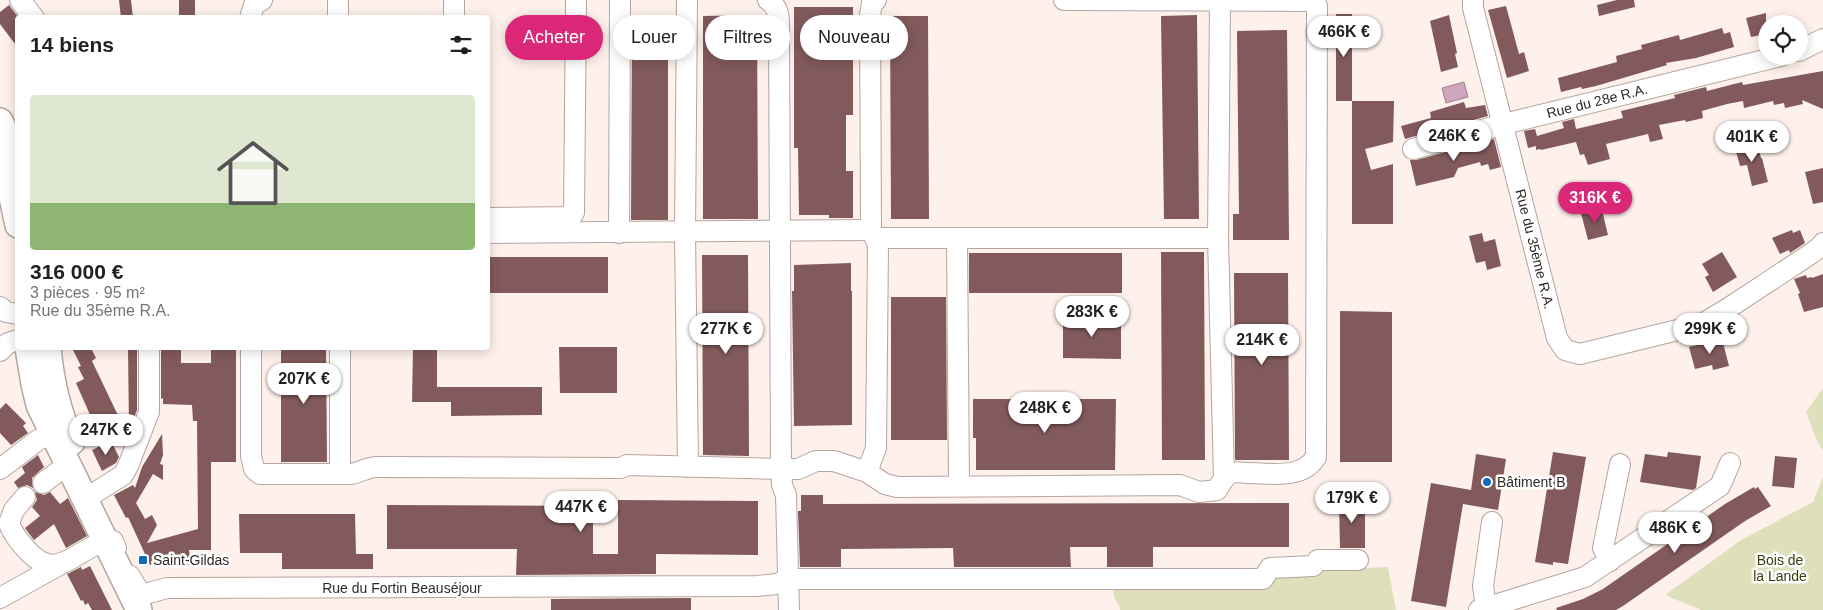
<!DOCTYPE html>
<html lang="fr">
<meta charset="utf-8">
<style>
:root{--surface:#fff;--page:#f2f2f2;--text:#202124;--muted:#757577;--line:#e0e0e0;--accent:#db2777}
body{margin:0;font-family:Arial,sans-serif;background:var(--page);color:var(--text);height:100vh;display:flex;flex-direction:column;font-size:19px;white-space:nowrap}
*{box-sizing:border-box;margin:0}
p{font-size:16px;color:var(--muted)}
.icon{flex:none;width:28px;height:28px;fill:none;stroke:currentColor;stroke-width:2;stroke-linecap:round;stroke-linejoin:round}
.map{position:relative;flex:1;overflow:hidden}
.side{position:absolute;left:15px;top:15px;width:475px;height:335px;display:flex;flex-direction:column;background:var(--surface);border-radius:5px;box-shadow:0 2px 12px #0003}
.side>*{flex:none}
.guide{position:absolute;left:505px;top:15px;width:475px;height:45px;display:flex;gap:10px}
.fabs{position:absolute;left:1758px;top:15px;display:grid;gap:10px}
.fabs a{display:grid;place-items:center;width:50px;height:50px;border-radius:50%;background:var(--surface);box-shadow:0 2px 12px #0003;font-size:25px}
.price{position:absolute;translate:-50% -42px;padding:0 11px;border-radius:18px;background:#fff;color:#222;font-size:16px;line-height:32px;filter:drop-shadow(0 1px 2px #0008)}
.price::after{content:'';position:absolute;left:50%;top:30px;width:15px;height:11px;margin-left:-8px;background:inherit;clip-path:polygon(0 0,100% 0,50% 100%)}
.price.current{background:var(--accent);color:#fff}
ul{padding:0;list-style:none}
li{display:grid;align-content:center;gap:10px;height:265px;padding:0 15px}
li+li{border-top:1px solid var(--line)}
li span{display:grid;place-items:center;height:155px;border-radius:5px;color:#555}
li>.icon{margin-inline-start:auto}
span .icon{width:90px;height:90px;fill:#fffc;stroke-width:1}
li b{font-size:21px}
h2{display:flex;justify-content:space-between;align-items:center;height:60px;padding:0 15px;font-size:21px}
.chip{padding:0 18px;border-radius:22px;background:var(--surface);box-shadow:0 2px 12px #0003;font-size:18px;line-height:45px}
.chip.current{background:var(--accent);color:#fff}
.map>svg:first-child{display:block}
.green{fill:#dee0bb}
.water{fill:#cda6bb;stroke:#9e818f}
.building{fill:#825a5c}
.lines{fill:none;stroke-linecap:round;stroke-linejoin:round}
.minor-casing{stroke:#b5a59e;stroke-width:22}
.major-casing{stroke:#b5a59e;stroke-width:28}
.minor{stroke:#fff;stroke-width:20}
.major{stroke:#fff;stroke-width:25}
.poi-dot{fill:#0f6cb9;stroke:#fff;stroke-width:2}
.labels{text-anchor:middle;stroke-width:5;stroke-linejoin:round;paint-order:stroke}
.street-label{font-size:14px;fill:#302a27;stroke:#fff}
.poi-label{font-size:14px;fill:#302a27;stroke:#fff;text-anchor:start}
.park-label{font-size:14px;fill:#3c3d0d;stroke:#fff}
</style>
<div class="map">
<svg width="1823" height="610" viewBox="0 0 1823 610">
<rect width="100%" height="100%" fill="#fef0ea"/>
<g class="green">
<path d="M1823 388V451L1815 436 1806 412Z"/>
<path d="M1823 477V610H1701L1665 595 1741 540 1813 502Z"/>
<path d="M1388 567 1396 610H1120V607L1114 597 1112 579Z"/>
</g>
<path class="water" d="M1464 82 1468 97 1446 103 1442 88Z"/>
<g class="building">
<path d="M119 0H131L133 18H121Z"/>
<rect x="179" y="0" width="16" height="18"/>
<path d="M1617 0H1634L1635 7 1599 16 1597 5Z"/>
<path d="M9 5 19 18 18 48 0 24V12Z"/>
<path d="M1506 6 1519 54 1524 52 1529 71 1507 78 1488 10Z"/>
<path d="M794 7H853V115H846V171H853V218H829V215H799L798 148H794Z"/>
<path d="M1766 13V34L1751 37 1746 18Z"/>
<rect x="1336" y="14" width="16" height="87"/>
<path d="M757 15 758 219H703V16Z"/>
<path d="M1197 15 1199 219H1164L1161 16Z"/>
<path d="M1449 15 1457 53 1455 54 1458 67 1441 72 1430 21Z"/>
<path d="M890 16H928L929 219H891Z"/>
<path d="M632 18H668V220H631Z"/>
<path d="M1722 28 1724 34 1730 32 1734 47 1696 58 1666 63 1667 65 1596 86 1582 89 1581 87 1561 92 1558 78 1617 62 1616 56 1642 49 1641 45 1679 35 1680 40Z"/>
<path d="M1287 30 1289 240H1233V214H1239L1237 31Z"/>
<path d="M1823 71V109L1802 100 1803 104 1785 108 1784 103 1774 105 1773 101 1744 108 1743 101 1727 104 1702 111 1703 118 1686 122 1685 120 1659 125 1663 139 1650 142 1648 134 1606 144 1610 159 1588 165 1584 154 1580 155 1576 142 1541 150 1540 149 1536 150V146L1528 148 1524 131 1535 129 1537 136 1564 128 1562 122 1574 119 1576 129 1623 118 1621 111 1675 98 1674 95 1706 87 1707 91 1742 82 1743 85Z"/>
<path d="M1352 101H1394L1393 142 1365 149 1371 170 1393 164V224H1352Z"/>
<path d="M1464 102 1466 108 1485 105 1488 116 1405 139 1401 126 1431 118 1430 112Z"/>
<path d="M1494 139 1501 167 1490 170 1488 164 1481 166 1480 162 1458 168 1454 177 1416 186 1410 160H1416Z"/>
<path d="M1750 142 1753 153 1759 151 1761 158H1762L1768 182 1752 186 1747 165 1740 166 1734 144Z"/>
<path d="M1823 168V202L1813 204 1805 172Z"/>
<path d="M1602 210 1608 235 1588 240 1581 213Z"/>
<path d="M1792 230 1793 233 1800 230 1805 243 1790 253 1789 250 1780 254 1772 238Z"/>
<path d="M1482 233 1484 242 1495 239 1501 266 1487 270 1485 261 1476 263 1469 236Z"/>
<path d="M1161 252H1204L1205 460H1162Z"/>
<path d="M1722 252 1737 277 1713 292 1705 277 1709 275 1702 264Z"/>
<rect x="969" y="253" width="153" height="40"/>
<path d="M702 255H748L749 456 703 455Z"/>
<rect x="488" y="257" width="120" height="36"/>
<path d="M851 263V291H852V425L794 426 792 291H794V265Z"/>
<path d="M1234 273H1288L1289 460H1235Z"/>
<path d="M1823 274V307L1804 312 1798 294 1800 293 1794 279 1806 275 1807 278 1812 277V278Z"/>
<path d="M891 297H946L947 440H891Z"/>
<path d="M1340 311 1392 312V462H1340Z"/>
<path d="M1063 317H1121V359L1063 358Z"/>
<path d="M1722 339 1729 366 1713 370 1712 365 1695 369 1689 347Z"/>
<path d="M559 347H617V393H560Z"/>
<path d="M72 348H91L96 358 92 361 124 428 95 426 76 383 84 379 78 367 81 366Z"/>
<path d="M128 348H137V410L129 430Z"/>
<path d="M161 348H181V363H211V348H236V462H211V550H189L191 564 172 567 170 555 150 565 128 517 126 518 114 495 133 485 135 488 142 467 162 434 163 455 160 464 163 465V480L153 474 136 503 145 519 152 515 157 525 147 543 198 529 197 421H193L192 405 163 404V398L161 399Z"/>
<path d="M281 348H326L327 462H281Z"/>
<path d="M413 348H437V387H542V415L451 416V402H412Z"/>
<path d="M973 399H1116L1115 470H976V438H973Z"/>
<path d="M6 403 26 423 23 426 28 433 11 445 0 433V409Z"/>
<path d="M111 441 119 457 116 463 102 471 92 450Z"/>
<path d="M1553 452 1586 457 1568 564 1553 562V565L1535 562Z"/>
<path d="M1668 452 1701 456 1696 488 1693 490 1640 482 1645 454 1667 457Z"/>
<path d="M1476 454 1506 459 1498 510 1463 504 1446 607 1411 601 1431 483 1471 490Z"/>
<path d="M38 455 44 467 32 478 33 488 27 485 18 488 14 482 25 473 22 467Z"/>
<path d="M1775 456 1797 458 1794 488 1772 486Z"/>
<path d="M1754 487 1755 489 1758 487 1771 506 1745 521 1623 606 1616 610H1557L1556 608 1583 599 1603 589 1725 504Z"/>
<path d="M35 492 44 495 50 492 60 504 68 498 87 536 66 548 54 524 34 540 25 528 40 516 32 507 37 500Z"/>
<path d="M801 495H823V504L1289 503V547H1153V567H1107V547H1070L1071 567H954L953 548 841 549V567H800L798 511H801Z"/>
<path d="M618 500 758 501V555L656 554V574L516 575 517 549H387V505L593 506V554H618Z"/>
<path d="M1339 501H1365V548H1340Z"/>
<path d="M239 514H355L356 554H373V569H282V553H240Z"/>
<path d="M90 566 112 610H92L88 603 85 605 83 600 81 601 67 574 81 567 82 570Z"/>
<path d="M691 598V610H551V599Z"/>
</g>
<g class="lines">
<defs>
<g id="minor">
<path d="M20 0 34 18"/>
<path d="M338 0V18"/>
<path d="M687 0 685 232 688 467"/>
<path d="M768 0C779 7 779 16 779 28L781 469 782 485 786 495 789 610"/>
<path d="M1473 0V8L1557 338 1565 350 1580 354 1702 324 1727 309 1812 253 1822 245 1823 243"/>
<path d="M1220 1 1218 238 1224 479"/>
<path d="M250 18 254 5 262 0"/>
<path d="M454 18V0"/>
<path d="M1799 51 1823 39"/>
<path d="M1413 149 1504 124 1781 56"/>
<path d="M488 218 571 217 574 213 576 0"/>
<path d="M488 233 871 230"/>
<path d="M619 233 620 0"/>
<path d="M876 238H1218"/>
<path d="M957 238 959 486"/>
<path d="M0 307 6 312 18 314"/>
<path d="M251 348V456L254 469 260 474H351C361 472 368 467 377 467L621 468 627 465 781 469H798L816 461H834L867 472 885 484 897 487 1180 485 1199 492 1217 490C1221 484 1224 475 1232 473 1236 471 1243 473 1247 473 1270 473 1302 480 1316 457L1317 6 1309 1 1064 0"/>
<path d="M0 351 8 343 18 340"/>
<path d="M0 469 38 440 52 433"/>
<path d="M867 472 876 448 878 244 871 230 870 15 872 3 876 0"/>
<path d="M340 474V348"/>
<path d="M43 483 67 465"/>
<path d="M25 497 14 510 9 523C12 533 19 541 26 549 54 581 70 556 98 544 103 541 107 539 113 541L116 548"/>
<path d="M85 499 123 475 128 466 149 412V348"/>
<path d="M1610 561 1603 548 1620 464"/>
<path d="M128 575 130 576 141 595 167 588 756 586 777 584 789 579H1263L1270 568 1313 566 1318 560H1358"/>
<path d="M0 598 61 564"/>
<path d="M1486 608 1483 586 1492 522"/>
<path d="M1479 610 1585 577 1720 486 1730 463"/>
</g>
<g id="major">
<path d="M0 121 8 137 18 164"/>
<path d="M0 157 8 179 18 225"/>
<path d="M28 348 34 384 39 405 139 610"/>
<path d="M48 348C51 379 58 413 72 442"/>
</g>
</defs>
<use href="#minor" class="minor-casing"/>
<use href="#major" class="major-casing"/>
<use href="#minor" class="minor"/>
<use href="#major" class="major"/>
</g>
<g class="poi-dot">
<circle cx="1487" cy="482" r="5"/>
<rect x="138" y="555" width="10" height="10" rx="2.5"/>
</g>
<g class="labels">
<g class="street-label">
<text transform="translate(1597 101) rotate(-14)" y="5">Rue du 28e R.A.</text>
<text transform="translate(1535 249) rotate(76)" y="5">Rue du 35ème R.A.</text>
<text x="402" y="593">Rue du Fortin Beauséjour</text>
</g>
<g class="poi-label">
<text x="1497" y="487">Bâtiment B</text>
<text x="153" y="565">Saint-Gildas</text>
</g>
<g class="park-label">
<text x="1780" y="565">Bois de<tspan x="1780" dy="16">la Lande</tspan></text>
</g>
</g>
</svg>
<div class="fabs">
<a><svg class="icon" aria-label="locate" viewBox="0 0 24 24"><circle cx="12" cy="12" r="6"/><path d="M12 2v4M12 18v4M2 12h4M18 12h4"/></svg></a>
</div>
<b class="price" style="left:1344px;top:58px">466K €</b>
<b class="price" style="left:1454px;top:162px">246K €</b>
<b class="price" style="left:1752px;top:163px">401K €</b>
<b class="price current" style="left:1595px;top:224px">316K €</b>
<b class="price" style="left:1092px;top:338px">283K €</b>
<b class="price" style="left:726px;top:355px">277K €</b>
<b class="price" style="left:1710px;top:355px">299K €</b>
<b class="price" style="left:1262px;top:366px">214K €</b>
<b class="price" style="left:304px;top:405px">207K €</b>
<b class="price" style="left:1045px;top:434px">248K €</b>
<b class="price" style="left:106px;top:456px">247K €</b>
<b class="price" style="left:1352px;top:524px">179K €</b>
<b class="price" style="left:581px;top:533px">447K €</b>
<b class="price" style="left:1675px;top:554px">486K €</b>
<div class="guide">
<a class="chip current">Acheter</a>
<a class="chip">Louer</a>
<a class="chip">Filtres</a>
<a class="chip">Nouveau</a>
</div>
<section class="side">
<h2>14 biens<svg class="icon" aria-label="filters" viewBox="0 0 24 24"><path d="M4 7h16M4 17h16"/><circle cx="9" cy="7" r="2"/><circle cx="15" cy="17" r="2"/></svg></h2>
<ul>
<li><span style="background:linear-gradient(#dfe7d0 70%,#8fb573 0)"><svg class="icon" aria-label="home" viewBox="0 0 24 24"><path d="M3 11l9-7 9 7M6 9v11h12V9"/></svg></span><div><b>316 000 €</b><p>3 pièces · 95 m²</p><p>Rue du 35ème R.A.</p></div></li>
</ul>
</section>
</div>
